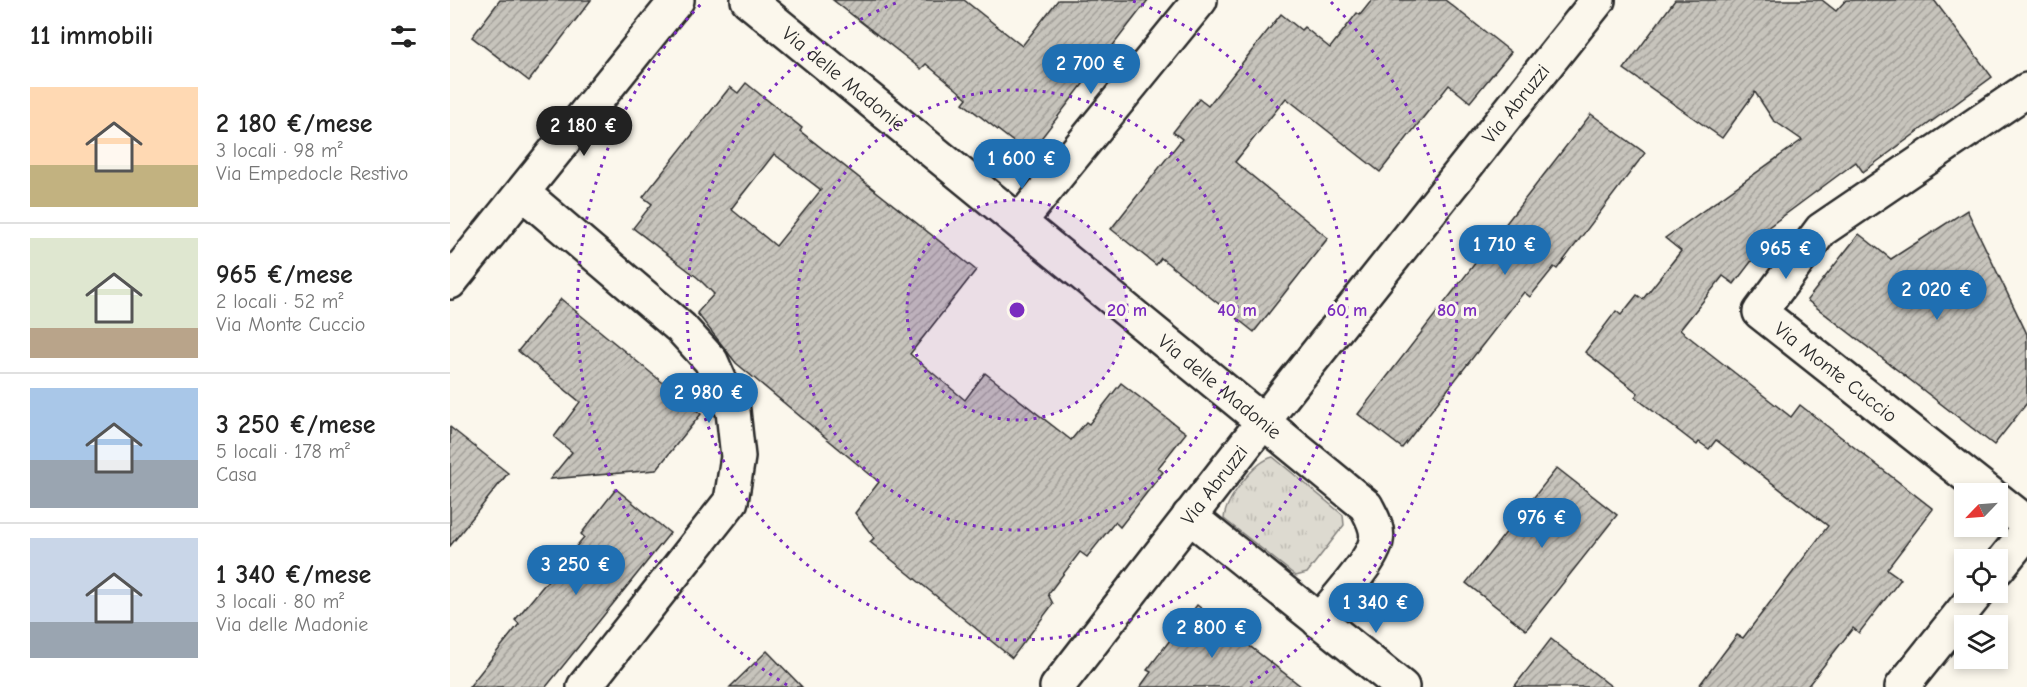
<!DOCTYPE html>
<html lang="it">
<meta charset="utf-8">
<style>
:root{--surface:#fff;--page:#f2f2f2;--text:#222;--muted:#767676;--line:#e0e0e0;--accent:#1f6fb2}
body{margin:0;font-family:"Comic Neue",sans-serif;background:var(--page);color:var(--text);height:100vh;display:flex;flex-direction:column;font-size:22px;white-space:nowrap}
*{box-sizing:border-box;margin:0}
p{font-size:20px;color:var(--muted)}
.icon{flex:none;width:33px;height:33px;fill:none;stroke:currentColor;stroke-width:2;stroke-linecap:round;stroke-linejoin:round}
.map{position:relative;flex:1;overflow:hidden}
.side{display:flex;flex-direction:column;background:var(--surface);width:450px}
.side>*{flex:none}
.needle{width:39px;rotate:245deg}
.tools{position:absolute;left:1504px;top:483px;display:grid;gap:12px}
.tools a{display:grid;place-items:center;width:54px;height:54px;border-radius:0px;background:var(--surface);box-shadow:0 3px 9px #0003;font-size:30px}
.price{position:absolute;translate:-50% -51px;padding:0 14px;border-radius:21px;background:var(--accent);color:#fff;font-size:20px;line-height:39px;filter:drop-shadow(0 2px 3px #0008)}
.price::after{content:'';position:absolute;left:50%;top:36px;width:18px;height:14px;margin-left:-9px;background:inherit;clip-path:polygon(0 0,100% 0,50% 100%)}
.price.on{background:#222;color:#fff}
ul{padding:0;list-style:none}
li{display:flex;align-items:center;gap:18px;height:150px;padding:0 30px}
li+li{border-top:2px solid var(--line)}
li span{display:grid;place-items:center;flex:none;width:168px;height:120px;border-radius:0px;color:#555}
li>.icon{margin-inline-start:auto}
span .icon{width:72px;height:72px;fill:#fffc;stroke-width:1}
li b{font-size:26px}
h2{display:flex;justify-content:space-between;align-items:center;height:72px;padding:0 30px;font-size:26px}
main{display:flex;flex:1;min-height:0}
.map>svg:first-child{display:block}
.grass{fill:url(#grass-tufts);stroke:#84827e;stroke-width:1.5}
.building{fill:url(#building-hatch);stroke:#2b2b2b;stroke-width:1.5;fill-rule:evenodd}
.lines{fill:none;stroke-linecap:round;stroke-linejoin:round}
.street-casing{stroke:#2b2b2b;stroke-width:38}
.secondary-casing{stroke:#2b2b2b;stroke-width:38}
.street{stroke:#fbf7ec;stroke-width:33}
.secondary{stroke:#fbf7ec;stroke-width:33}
.ring{fill:none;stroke:#7b2cbf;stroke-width:3;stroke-dasharray:3 6}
.labels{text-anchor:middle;stroke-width:6;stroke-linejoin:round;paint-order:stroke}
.street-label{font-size:20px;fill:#2b2b2b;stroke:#fbf7ec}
.centre{fill:#7b2cbf;stroke:#fbf7ec;stroke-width:3}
.ring-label{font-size:18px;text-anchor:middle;font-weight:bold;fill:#7b2cbf;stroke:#fbf7ec;stroke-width:6;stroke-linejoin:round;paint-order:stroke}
</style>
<main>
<section class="side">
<h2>11 immobili<svg class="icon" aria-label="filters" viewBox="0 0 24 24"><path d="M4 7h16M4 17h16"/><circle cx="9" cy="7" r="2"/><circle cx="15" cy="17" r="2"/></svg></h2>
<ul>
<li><span style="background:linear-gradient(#ffd9b3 65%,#c2b280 0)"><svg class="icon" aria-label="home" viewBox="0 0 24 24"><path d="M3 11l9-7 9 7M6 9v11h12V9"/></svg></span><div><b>2 180 €/mese</b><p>3 locali · 98 m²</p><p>Via Empedocle Restivo</p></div></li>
<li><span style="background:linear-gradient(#dfe7d0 75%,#b9a48a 0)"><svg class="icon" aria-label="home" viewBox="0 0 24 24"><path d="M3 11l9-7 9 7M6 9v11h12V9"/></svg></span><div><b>965 €/mese</b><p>2 locali · 52 m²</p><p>Via Monte Cuccio</p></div></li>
<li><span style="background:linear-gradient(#a9c7e8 60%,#9aa5b1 0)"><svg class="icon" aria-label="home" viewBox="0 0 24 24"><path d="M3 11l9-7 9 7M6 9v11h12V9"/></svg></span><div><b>3 250 €/mese</b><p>5 locali · 178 m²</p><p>Casa</p></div></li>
<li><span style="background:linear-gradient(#c9d6e8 70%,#9aa5b1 0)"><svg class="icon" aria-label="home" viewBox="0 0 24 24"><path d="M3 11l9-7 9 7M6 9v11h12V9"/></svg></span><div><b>1 340 €/mese</b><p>3 locali · 80 m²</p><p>Via delle Madonie</p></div></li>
</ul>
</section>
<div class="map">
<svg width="1577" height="687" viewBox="0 0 1577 687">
<defs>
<pattern id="grass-tufts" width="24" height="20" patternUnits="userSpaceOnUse" patternTransform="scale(1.5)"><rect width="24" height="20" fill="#dddad0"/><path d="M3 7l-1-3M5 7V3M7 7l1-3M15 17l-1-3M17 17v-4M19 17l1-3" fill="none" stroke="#bebbb3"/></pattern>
<pattern id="building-hatch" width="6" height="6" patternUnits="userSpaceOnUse" patternTransform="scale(1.5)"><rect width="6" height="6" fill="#c7c4bc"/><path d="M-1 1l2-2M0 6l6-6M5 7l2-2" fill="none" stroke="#a29f99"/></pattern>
</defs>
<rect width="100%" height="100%" fill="#fbf7ec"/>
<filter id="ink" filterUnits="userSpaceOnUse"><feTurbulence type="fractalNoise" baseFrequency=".0167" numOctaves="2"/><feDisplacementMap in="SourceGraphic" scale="12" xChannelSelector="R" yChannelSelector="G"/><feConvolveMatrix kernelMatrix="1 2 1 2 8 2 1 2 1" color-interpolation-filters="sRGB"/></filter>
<g filter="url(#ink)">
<path class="grass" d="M823 457 893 515 894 525 857 573 846 576 774 519C775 500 805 461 823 457Z"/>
<g class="building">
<path d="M50 0H141L79 81 22 37Z"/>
<path d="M383 0H514L572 46 608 0H698L579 154 513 103 517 98 476 64 471 69Z"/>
<path d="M922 0H995L1061 52 1020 102 999 85 930 172 836 98 785 162 878 238 804 332 711 258 706 265 661 229 732 139 723 132 749 99 758 106 831 14 851 30 854 27 880 48 907 13 910 15Z"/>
<path d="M1225 0H1372L1386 11 1396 0H1484L1542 77 1413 172 1406 162 1313 231 1320 237 1284 284 1273 276 1230 330 1341 417 1350 405 1483 509 1437 569 1451 579 1409 633 1403 628 1357 687H1248L1287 635 1293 638 1378 526 1266 440 1259 449 1249 442 1247 445 1185 397 1188 393 1135 352 1166 311 1171 315 1187 295 1193 299 1231 251 1215 238 1352 140 1323 120 1305 92 1272 138 1174 69Z"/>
<path d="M296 83 352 128 350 131 526 270 460 354 515 400 535 373 621 440 636 422 639 424 671 383 736 433 708 468 713 472 670 527 665 522 637 557 630 552 598 594 603 604 562 658 420 542 424 538 405 513 429 482 286 363 247 313 264 294 248 278 183 228 202 204 193 197 280 87 288 93ZM324 154 371 190 326 246 281 209Z"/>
<path d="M1141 114 1195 153 1107 269 1104 267 1080 297 1074 292 952 448 908 414Z"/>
<path d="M1517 210 1577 334V403L1544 445 1357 300 1409 234 1441 259Z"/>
<path d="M111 299 251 414 206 470 100 479 122 452 104 437 130 402 68 351Z"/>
<path d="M0 427 58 473 0 546Z"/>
<path d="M1107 468 1167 515 1076 630 1016 583Z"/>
<path d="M166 489 220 533 96 687H19L69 624 65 620 134 537 131 534Z"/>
<path d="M747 605 852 687H690L701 672 697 670Z"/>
<path d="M1101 639 1162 687H1064Z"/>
<path d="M317 651 352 687H280Z"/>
</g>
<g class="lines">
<defs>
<g id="street">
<path id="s1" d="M298 0 916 506C921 516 929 528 926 541 923 561 883 603 869 621"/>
<path d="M73 193 231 328 261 361 283 411 288 457 281 501 134 687"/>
<path d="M570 221 750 0"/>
<path d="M1540 494 1310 312 1371 230 1577 90"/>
<path d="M1548 500 1577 523"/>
<path d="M739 516 952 687"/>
<path d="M1548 568 1577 532"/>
<path id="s2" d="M607 687 837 391 1148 0"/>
<path d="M1452 687 1528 592"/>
</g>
<path id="secondary" d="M0 282 227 0"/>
</defs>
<use href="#street" class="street-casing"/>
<use href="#secondary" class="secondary-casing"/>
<use href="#street" class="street"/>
<use href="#secondary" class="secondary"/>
</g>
</g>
<circle cx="567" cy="310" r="110" fill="#7b2cbf" fill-opacity=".12"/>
<g class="ring">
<circle cx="567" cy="310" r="110"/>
<circle cx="567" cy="310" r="220"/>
<path d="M683 1A330 330 0 1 1 451 1"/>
<path d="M337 685A440 440 0 0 1 253 2M881 2A440 440 0 0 1 797 685"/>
</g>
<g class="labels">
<g class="street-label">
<text dy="7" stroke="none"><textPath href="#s1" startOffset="124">Via delle Madonie</textPath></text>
<text dy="7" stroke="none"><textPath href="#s2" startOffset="742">Via Abruzzi</textPath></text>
<text transform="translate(1386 372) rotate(38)" y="7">Via Monte Cuccio</text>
<text dy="7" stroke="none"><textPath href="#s1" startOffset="610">Via delle Madonie</textPath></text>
<text dy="7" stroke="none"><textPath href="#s2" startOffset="256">Via Abruzzi</textPath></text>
</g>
</g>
<circle cx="567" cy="310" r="9" class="centre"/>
<g class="ring-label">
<text x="677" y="316">20 m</text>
<text x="787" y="316">40 m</text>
<text x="897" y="316">60 m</text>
<text x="1007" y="316">80 m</text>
</g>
</svg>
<div class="tools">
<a><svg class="needle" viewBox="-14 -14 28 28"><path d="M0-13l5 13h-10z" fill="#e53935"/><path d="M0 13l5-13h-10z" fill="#767676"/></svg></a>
<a><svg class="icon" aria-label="locate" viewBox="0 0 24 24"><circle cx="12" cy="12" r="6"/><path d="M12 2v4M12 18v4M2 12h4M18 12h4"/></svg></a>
<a><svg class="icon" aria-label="layers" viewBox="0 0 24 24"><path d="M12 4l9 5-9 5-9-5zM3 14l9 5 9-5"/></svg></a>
</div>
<b class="price" style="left:641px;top:95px">2 700 €</b>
<b class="price on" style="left:134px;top:157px">2 180 €</b>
<b class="price" style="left:572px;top:190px">1 600 €</b>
<b class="price" style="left:1055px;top:276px">1 710 €</b>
<b class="price" style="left:1336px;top:280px">965 €</b>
<b class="price" style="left:1487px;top:321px">2 020 €</b>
<b class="price" style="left:259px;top:424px">2 980 €</b>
<b class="price" style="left:1092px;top:549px">976 €</b>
<b class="price" style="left:126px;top:596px">3 250 €</b>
<b class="price" style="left:926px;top:634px">1 340 €</b>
<b class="price" style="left:762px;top:659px">2 800 €</b>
</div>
</main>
